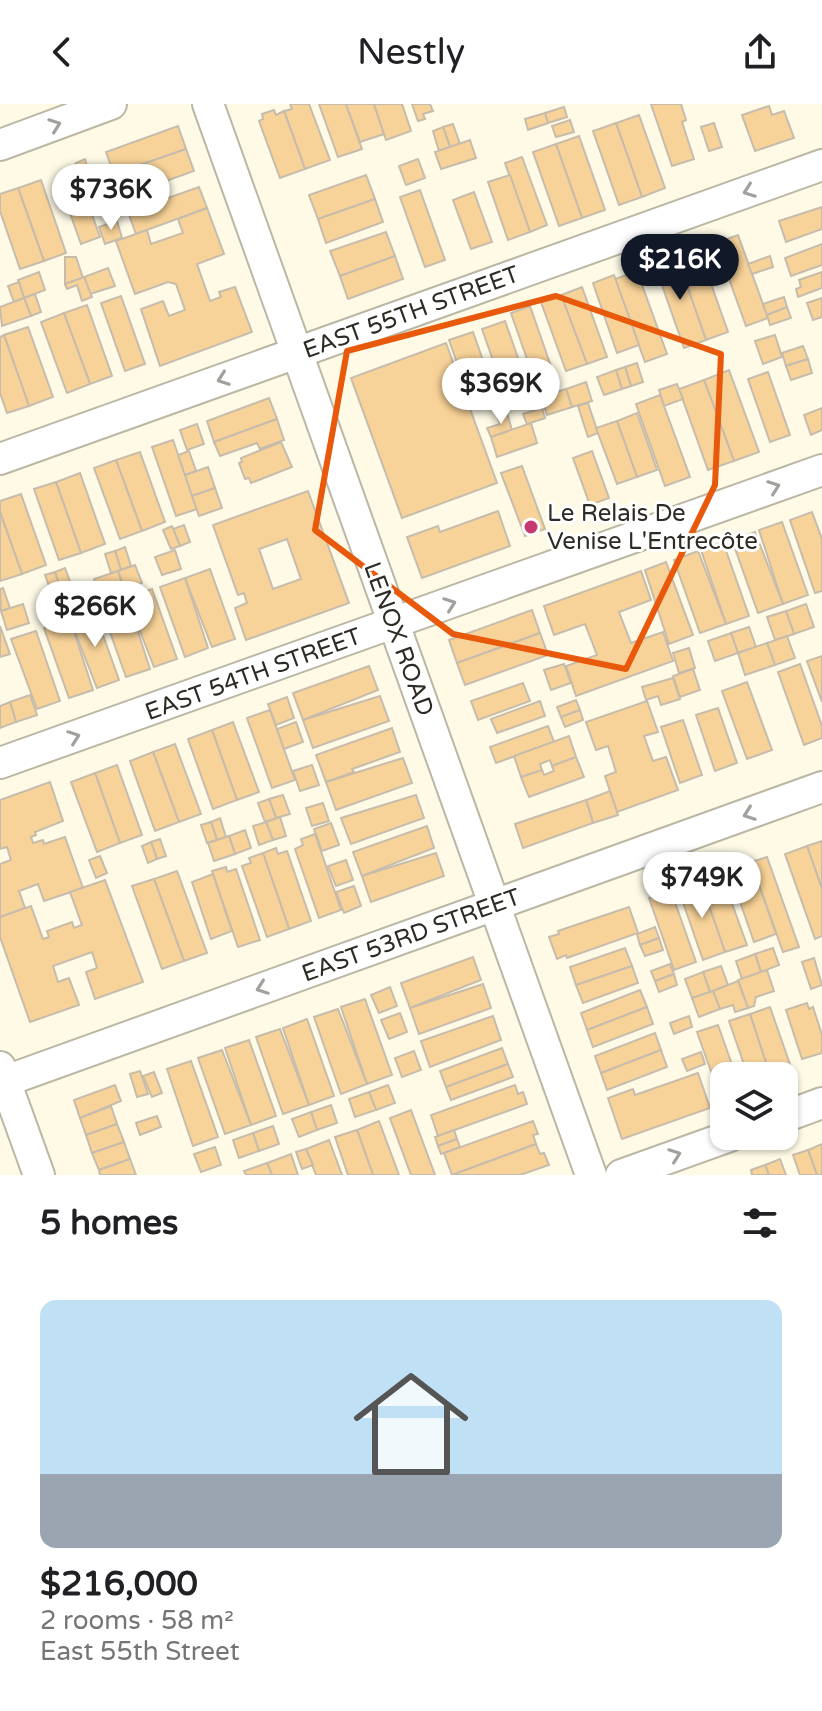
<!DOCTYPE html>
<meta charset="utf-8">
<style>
:root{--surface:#fff;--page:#f6f6f6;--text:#202124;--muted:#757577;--line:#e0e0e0;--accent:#111827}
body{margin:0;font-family:"Varela Round",sans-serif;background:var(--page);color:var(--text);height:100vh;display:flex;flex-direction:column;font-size:30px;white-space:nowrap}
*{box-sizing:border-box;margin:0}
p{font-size:26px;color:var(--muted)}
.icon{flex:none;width:44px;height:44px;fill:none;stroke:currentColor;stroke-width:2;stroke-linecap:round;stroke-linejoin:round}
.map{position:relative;height:1071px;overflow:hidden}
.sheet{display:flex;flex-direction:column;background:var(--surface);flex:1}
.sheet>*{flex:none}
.controls{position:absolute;left:710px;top:958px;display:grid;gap:16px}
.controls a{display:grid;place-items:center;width:88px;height:88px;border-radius:16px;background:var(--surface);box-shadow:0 2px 6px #0004;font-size:40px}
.price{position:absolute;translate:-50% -68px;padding:0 18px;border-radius:28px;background:#fff;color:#222;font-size:26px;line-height:52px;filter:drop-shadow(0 2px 4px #0008)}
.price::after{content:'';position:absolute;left:50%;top:48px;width:24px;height:18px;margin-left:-12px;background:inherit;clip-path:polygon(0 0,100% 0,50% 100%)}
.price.active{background:var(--accent);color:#fff}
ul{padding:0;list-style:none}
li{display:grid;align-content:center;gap:16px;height:424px;padding:0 40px}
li+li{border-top:2px solid var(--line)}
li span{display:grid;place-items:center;height:248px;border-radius:16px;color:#555}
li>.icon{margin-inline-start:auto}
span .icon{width:144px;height:144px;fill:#fffc;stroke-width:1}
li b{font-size:34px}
h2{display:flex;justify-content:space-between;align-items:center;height:96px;padding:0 40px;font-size:34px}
header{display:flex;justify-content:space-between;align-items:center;height:104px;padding:0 40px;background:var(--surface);font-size:36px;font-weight:600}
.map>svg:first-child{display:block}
.building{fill:#f8d399;stroke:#c7bcab;stroke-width:2;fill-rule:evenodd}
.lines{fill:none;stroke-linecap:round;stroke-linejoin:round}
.minor-casing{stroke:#bbb7a4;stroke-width:34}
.minor{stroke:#fff;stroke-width:30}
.oneway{stroke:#a0a09c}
.marked{fill:none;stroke:#e8590c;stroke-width:6;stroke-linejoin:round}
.poi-dot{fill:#c63a70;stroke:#fff;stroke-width:3}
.labels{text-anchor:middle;stroke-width:6;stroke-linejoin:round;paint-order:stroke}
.street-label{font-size:24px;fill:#2d2b24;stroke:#fff}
.poi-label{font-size:24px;fill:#2d2b24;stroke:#fff;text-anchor:start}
</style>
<header><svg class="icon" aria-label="back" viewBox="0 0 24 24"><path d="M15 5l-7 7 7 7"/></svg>Nestly<svg class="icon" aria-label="share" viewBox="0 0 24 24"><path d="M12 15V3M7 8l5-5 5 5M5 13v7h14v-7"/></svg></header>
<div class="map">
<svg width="822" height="1071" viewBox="0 0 822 1071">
<rect width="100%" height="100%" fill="#fefae6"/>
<g class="building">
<path d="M290 0H309L330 56 305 65 284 7 292 5Z"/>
<path d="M319 0H346L362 45 338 53Z"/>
<path d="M346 0H374L384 30 360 38Z"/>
<path d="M374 0H402L411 27 386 36Z"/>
<path d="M412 0H430L433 7 423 10 425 15 418 17Z"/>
<path d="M651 0H681L686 16 682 18 694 55 672 62Z"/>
<path d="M769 2 772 11 784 7 794 34 755 47 742 11Z"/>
<path d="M564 3 567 13 548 19 545 9Z"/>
<path d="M274 6 276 11 284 7 305 65 280 74 259 17 263 15 262 10Z"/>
<path d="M545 9 548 19 528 26 525 15Z"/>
<path d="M639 11 665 84 642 93 616 19Z"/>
<path d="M570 16 574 28 556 33 552 22Z"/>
<path d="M616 19 642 93 619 101 593 27Z"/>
<path d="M714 19 722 43 709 47 701 23Z"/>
<path d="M453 20 460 40 450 43 443 23Z"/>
<path d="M178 22 186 45 114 70 106 48Z"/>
<path d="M443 23 450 43 439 47 433 27Z"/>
<path d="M579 32 605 106 582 114 556 40Z"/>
<path d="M470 36 476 54 441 65 435 48Z"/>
<path d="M556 40 582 114 559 122 533 48Z"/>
<path d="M186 45 194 67 122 93 114 70Z"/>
<path d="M522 53 547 121 530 128 505 59Z"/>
<path d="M85 55 92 78 82 81 89 102 70 109 59 77 70 73 68 68 73 66 76 59Z"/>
<path d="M418 55 425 74 406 81 399 62Z"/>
<path d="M366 71 375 95 318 115 309 91Z"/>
<path d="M510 71 530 128 508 136 488 78Z"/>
<path d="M41 76 66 149 44 157 18 84Z"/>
<path d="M93 80 100 99 89 103 83 83Z"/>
<path d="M199 83 207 104 136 130 128 108Z"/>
<path d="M18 84 44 157 20 165 0 107V90Z"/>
<path d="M420 86 445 156 425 163 400 93Z"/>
<path d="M474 88 492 138 471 145 453 96Z"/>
<path d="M375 95 383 118 326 139 318 115Z"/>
<path d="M89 102 100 133 81 140 70 109Z"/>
<path d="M822 103V125L786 138 779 117Z"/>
<path d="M207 104 224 150 197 160 210 197 221 193 219 188 235 183 252 228 160 262 141 205 163 197 169 212 185 206 176 180 168 178 135 190 116 137 147 126 151 140 183 129 178 115Z"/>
<path d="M117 117 122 134 105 140 99 123Z"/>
<path d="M386 128 395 152 340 172 330 147Z"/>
<path d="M738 131 768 214 746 222 716 139Z"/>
<path d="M822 140V161L791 172 785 154Z"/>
<path d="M699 146 728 228 706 236 677 153Z"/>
<path d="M395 152 403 175 348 195 340 172Z"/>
<path d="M770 152 773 163 752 170 748 160Z"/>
<path d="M65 153H76L83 174 65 180Z"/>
<path d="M677 153 706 236 684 244 655 161Z"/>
<path d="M108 164 115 182 90 190 84 173Z"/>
<path d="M637 167 667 250 645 258 615 175Z"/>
<path d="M39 168 45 186 24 194 18 176Z"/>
<path d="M822 168V184L798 193 796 185 801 183 799 176Z"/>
<path d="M614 171 639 241 617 249 593 179Z"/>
<path d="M84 173 92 193 82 197 77 181 67 185 65 180Z"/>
<path d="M19 178 24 194 14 198 8 182Z"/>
<path d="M582 183 607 253 587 260 561 191Z"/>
<path d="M35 190 41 208 31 212 24 194Z"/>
<path d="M561 191 587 260 566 267 541 198Z"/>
<path d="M121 192 145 260 125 267 101 199Z"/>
<path d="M784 193 787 203 767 211 763 200Z"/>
<path d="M24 194 31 212 2 222 0 203Z"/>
<path d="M822 194V213L813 216 807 199Z"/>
<path d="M87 201 112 272 90 280 64 209Z"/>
<path d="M530 202 554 271 535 278 511 209Z"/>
<path d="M787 203 791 214 770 221 767 211Z"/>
<path d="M64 209 90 280 67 289 41 218Z"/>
<path d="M505 217 529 285 506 293 482 225Z"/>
<path d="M28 223 53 293 29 302 4 231Z"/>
<path d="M473 228 497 296 473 304 449 236Z"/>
<path d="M4 231 29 302 7 309 0 289V233Z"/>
<path d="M775 231 782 253 763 260 755 237Z"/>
<path d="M446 239 497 379 402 414 351 274Z"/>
<path d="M803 242 808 255 786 262 782 249Z"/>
<path d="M808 255 812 269 791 276 786 262Z"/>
<path d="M637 259 643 278 631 282 625 263Z"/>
<path d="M625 263 631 282 622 285 616 266Z"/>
<path d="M616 266 622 285 604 291 597 273Z"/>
<path d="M729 266 759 348 734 357 704 276Z"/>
<path d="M768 268 790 331 770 338 748 275Z"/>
<path d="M704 276 734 357 708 366 679 285Z"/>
<path d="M586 278 592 297 572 303 566 285Z"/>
<path d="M677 280 683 295 664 302 659 286Z"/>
<path d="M566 285 572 303 547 311 541 293Z"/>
<path d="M660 291 690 373 665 382 636 300Z"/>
<path d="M269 294 277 315 214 338 207 317Z"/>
<path d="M588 299 598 329 588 333 578 302Z"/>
<path d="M542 304 545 314 527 320 523 310Z"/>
<path d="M822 304V326L811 331 804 311Z"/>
<path d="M507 309 512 326 491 333 487 324 500 320 497 312Z"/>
<path d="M637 309 657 366 637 373 617 317Z"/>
<path d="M277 315 284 336 260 345 257 339 220 352 214 338Z"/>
<path d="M617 317 637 373 617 380 596 324Z"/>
<path d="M531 319 537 339 497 353 491 333Z"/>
<path d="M197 320 204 340 187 346 180 326Z"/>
<path d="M173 336 197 405 176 412 152 343Z"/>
<path d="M281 338 292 363 251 379 249 374 245 375 239 359 242 358 241 354Z"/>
<path d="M189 347 196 367 185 371 178 351Z"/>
<path d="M592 347 609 394 590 401 573 354Z"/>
<path d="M140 348 165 418 142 427 116 356Z"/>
<path d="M116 356 142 427 120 435 94 364Z"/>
<path d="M522 362 545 425 525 432 501 369Z"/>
<path d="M208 363 215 384 192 392 185 371Z"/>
<path d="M80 369 105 440 81 449 56 378Z"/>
<path d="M56 378 81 449 59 456 34 385Z"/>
<path d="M215 384 222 404 199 412 192 392Z"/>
<path d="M308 387 349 499 246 536 235 504 247 499 244 489 238 491 213 421ZM287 435 301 475 273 485 259 445Z"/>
<path d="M21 390 46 461 22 470 0 408V397Z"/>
<path d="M498 407 510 442 422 474 407 433 438 422 440 428Z"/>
<path d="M0 408 22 470 0 477Z"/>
<path d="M812 408 822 435V487L815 489 790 416Z"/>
<path d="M782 418 808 491 783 500 759 426Z"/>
<path d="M184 421 190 438 180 442 173 425Z"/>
<path d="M172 422 180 442 171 445 163 426Z"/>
<path d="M755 428 783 500 758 509 732 436Z"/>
<path d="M723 438 749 512 726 520 701 446Z"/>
<path d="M125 443 131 462 121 466 115 447Z"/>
<path d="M175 446 181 465 162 471 155 453Z"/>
<path d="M115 447 121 466 111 469 105 450Z"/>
<path d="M698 447 726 520 700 529 674 456Z"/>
<path d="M666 458 693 531 669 540 645 466Z"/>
<path d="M135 461 142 479 124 485 118 467Z"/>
<path d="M65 464 72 483 61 487 55 468Z"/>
<path d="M210 465 235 535 212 543 185 474Z"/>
<path d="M118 467 124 485 101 493 94 475Z"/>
<path d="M641 467 651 496 619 508 631 539 663 528 673 557 576 592 566 562 597 551 585 520 554 531 544 502Z"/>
<path d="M55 468 61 487 52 490 45 471Z"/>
<path d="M185 474 208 544 185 553 160 483Z"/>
<path d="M3 484 10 504 1 507 0 485Z"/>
<path d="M152 485 177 555 154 563 127 494Z"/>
<path d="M57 488 64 506 46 512 40 494Z"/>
<path d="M127 494 150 565 126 573 101 503Z"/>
<path d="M23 500 29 519 7 526 1 507Z"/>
<path d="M806 500 814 523 794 530 786 507Z"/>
<path d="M94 506 119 576 97 584 70 515Z"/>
<path d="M532 506 540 529 457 559 449 536Z"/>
<path d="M786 507 794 530 775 536 767 513Z"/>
<path d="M70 515 93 586 69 594 44 524Z"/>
<path d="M0 522 10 550 0 553Z"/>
<path d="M749 523 756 543 738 549 731 529Z"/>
<path d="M36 527 60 597 37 605 11 535Z"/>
<path d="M540 529 548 551 465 581 457 559Z"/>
<path d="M731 529 738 549 715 557 708 537Z"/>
<path d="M787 532 795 554 775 561 767 539Z"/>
<path d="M767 539 775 561 745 571 738 549Z"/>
<path d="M689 544 695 564 679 569 673 549Z"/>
<path d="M822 552V598L807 557Z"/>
<path d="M564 560 571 579 551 586 544 566Z"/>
<path d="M800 560 822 622V634L804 641 778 568Z"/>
<path d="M369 562 378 586 303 616 293 589Z"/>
<path d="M693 565 700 586 680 593 673 572Z"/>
<path d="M673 574 680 595 661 601 658 592 646 596 642 583Z"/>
<path d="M747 578 772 646 747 655 722 587Z"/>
<path d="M523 579 530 597 478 616 471 597Z"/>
<path d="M30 591 37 611 16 618 10 598Z"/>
<path d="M380 592 389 617 313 644 303 616Z"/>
<path d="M287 593 294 614 276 621 268 600Z"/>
<path d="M576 596 580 606 561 613 557 603Z"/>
<path d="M540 597 545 612 497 629 491 615Z"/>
<path d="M647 597 658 628 644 632 653 657 666 653 678 686 617 708 605 672 616 668 608 642 596 646 586 618Z"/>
<path d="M10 598 16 618 0 624V602Z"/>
<path d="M718 604 737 659 715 667 696 611Z"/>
<path d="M270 606 295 676 272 684 247 614Z"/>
<path d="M580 606 583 616 565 623 561 613Z"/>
<path d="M683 616 702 671 680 679 661 623Z"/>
<path d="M233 618 259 688 237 696 212 626Z"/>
<path d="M296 618 303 638 284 645 277 625Z"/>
<path d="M548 622 554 638 496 659 490 643Z"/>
<path d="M392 624 400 648 352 665 354 668 326 678 316 651Z"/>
<path d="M212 626 237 696 213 705 188 635Z"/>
<path d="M569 632 576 653 552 662 550 656 540 660 542 666 521 673 514 652Z"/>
<path d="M175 640 201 710 179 718 153 648Z"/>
<path d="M153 648 179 718 155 727 130 657Z"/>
<path d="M576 653 584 673 529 693 521 673 542 666 544 671 554 667 552 662Z"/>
<path d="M403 654 412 679 336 706 326 678Z"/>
<path d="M117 661 142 731 120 739 95 669Z"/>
<path d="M312 661 319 681 300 687 293 667Z"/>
<path d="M95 669 120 739 97 748 71 678Z"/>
<path d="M50 678 63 717 35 728 36 731 31 733 33 739 43 736 44 740 65 733 83 784 44 797 38 780 19 787 25 804 0 813V760L11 756 7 743 0 745V696Z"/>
<path d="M610 687 618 711 593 719 586 696Z"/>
<path d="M283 691 290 710 276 714 269 695Z"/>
<path d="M416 691 424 714 351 740 341 714Z"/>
<path d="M269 695 276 714 265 718 258 699Z"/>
<path d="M586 696 593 719 523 744 515 720Z"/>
<path d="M323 699 329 717 312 722 306 704Z"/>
<path d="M280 713 286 732 273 736 266 718Z"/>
<path d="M220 714 226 733 217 736 211 718Z"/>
<path d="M211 718 217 736 207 739 201 721Z"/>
<path d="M266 718 273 736 259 741 253 722Z"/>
<path d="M331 719 339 741 322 747 314 725Z"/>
<path d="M427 722 434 744 362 772 353 748Z"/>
<path d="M245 726 251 744 235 750 229 732Z"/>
<path d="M315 730 341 806 319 814 295 745 303 741 301 735Z"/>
<path d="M229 732 235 750 214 757 208 739Z"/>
<path d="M160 735 166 752 157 755 151 738Z"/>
<path d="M822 737V785L807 742Z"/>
<path d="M151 738 157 755 148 759 142 742Z"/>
<path d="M807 742 822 785V832L815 835 785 750Z"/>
<path d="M276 744 278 750 287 747 311 817 289 825 263 749Z"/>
<path d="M263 749 289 825 267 833 242 762 251 759 249 754Z"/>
<path d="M436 749 444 772 371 798 362 772Z"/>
<path d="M100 752 107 769 96 774 89 756Z"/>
<path d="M767 753 799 843 783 848 751 758Z"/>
<path d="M346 756 353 776 336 782 328 762Z"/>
<path d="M751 758 776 830 754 838 729 766Z"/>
<path d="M226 763 227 768 236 765 260 836 238 843 212 767Z"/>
<path d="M177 767 207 849 184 857 154 775Z"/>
<path d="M721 769 747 841 725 848 700 776Z"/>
<path d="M213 770 232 827 211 835 192 778Z"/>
<path d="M154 775 184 857 162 865 132 782Z"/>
<path d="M105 776 143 878 95 895 86 868 97 864 92 848 53 862 58 878 69 874 79 901 30 918 0 833V813L31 802 43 835 49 833 47 827 72 818 74 824 82 821 70 788Z"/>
<path d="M700 776 725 848 703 856 678 784Z"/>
<path d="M354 782 361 802 344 809 336 788Z"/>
<path d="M671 787 696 858 674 866 649 794Z"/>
<path d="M629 803 638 829 567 854 566 851 557 855 549 833 559 830 558 827Z"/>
<path d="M655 823 659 834 640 841 637 830Z"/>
<path d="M659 834 663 846 645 852 640 841Z"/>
<path d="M625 844 632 862 576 881 570 863Z"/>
<path d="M773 844 779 861 761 868 755 850Z"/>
<path d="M755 850 761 868 742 875 736 857Z"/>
<path d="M473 853 481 876 410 904 401 879Z"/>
<path d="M814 854 822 881 811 885 802 858Z"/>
<path d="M670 860 674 870 655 877 651 867Z"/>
<path d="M632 862 638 879 583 899 576 881Z"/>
<path d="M721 862 728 881 710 888 703 868Z"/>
<path d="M767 866 774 887 756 893 754 902 748 904 738 876Z"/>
<path d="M703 868 710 888 692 894 685 875Z"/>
<path d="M674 870 677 881 659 888 655 877Z"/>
<path d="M738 877 748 904 735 908 733 901 720 905 713 887Z"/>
<path d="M483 880 491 904 419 930 410 904Z"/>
<path d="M390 883 397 902 379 909 371 891Z"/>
<path d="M640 886 647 903 587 926 581 909Z"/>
<path d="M713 887 720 905 699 913 692 894Z"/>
<path d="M365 895 392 971 367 980 341 903Z"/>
<path d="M807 899 809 905 813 903 822 931V949L802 955 786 906Z"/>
<path d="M647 903 653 920 593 943 587 926Z"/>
<path d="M770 903 794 972 784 976V972H778L777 968 770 971 750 910Z"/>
<path d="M338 905 367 980 341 990 314 913Z"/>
<path d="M400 909 407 928 389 935 381 916Z"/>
<path d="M750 910 770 971 767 972H748L729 917Z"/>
<path d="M493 912 501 936 430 963 421 937Z"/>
<path d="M689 912 692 923 674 930 670 919Z"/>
<path d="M307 915 334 992 309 1001 283 924Z"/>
<path d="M718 921 736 972H724V989L719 990 697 928Z"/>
<path d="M280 925 309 1001 283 1010 256 933Z"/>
<path d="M655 929 661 946 601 969 595 952Z"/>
<path d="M249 936 276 1012 251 1021 225 944Z"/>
<path d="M502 944 508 960 446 983 440 967Z"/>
<path d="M222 946 251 1021 225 1030 198 954Z"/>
<path d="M661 946 667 963 607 986 601 969Z"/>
<path d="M414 947 421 966 402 973 395 954Z"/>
<path d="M701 948 705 960 687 967 682 955Z"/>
<path d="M191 957 218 1033 193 1042 167 965Z"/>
<path d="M508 960 513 973 451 996 446 983Z"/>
<path d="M140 967 148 990 137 993 130 970Z"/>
<path d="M154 968 162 989 152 993 143 972Z"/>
<path d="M698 969 710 1004 622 1035 608 994 633 985 635 991Z"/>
<path d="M115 981 121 997 80 1014 74 996Z"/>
<path d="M388 981 395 999 376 1006 369 988Z"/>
<path d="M515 981 518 990 523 988 527 1000 438 1032 431 1011Z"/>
<path d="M369 988 376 1006 355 1013 349 995Z"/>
<path d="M331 1001 337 1019 317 1026 311 1008Z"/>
<path d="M111 1002 117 1020 86 1031 80 1014Z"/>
<path d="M411 1006 435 1071H411L390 1014Z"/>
<path d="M311 1008 317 1026 299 1033 292 1015Z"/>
<path d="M157 1012 161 1023 140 1031 136 1019Z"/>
<path d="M379 1017 399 1071H373L357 1026Z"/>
<path d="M533 1017 538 1030 533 1031 536 1040 452 1071 444 1049Z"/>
<path d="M117 1020 124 1038 92 1049 86 1031Z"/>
<path d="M273 1022 279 1040 259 1047 253 1029Z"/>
<path d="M357 1026 373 1071H348L335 1033Z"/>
<path d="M454 1026 457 1035 438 1042 435 1033Z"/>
<path d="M253 1029 259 1047 239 1054 233 1036Z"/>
<path d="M457 1035 460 1043 441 1050 438 1042Z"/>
<path d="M329 1036 342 1071H316L306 1045Z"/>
<path d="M124 1038 130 1055 99 1066 92 1049Z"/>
<path d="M536 1040 540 1050 544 1049 549 1061 520 1071H452Z"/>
<path d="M822 1040V1071H817L808 1046Z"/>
<path d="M215 1043 221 1061 201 1068 194 1050Z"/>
<path d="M306 1045 313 1061 302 1065 296 1048Z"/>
<path d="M808 1046 817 1071H800L793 1051Z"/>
<path d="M291 1050 298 1071H272L267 1059Z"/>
<path d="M130 1055 136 1071H100L99 1066Z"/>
<path d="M780 1055 786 1071H769L765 1061Z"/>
<path d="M267 1059 272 1071H246L244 1067Z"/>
<path d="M765 1061 769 1071H752L751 1066Z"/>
</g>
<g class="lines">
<defs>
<g id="minor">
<path d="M208 0 591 1071"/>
<path d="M0 41 111 0"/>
<path d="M0 355 822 61"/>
<path d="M0 659 822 366"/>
<path d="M0 963 39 1071"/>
<path d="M0 979 822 683"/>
<path d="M784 1013 822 999"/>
<path d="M621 1071 730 1032"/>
</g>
</defs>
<use href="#minor" class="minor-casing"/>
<use href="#minor" class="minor"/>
</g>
<defs><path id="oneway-chevron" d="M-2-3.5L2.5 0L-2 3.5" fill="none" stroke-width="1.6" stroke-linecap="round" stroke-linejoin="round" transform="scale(2)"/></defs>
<g class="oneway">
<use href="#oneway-chevron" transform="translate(55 21) rotate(-20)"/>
<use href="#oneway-chevron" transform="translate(749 87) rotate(160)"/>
<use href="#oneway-chevron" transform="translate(223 275) rotate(160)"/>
<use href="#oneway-chevron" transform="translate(774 383) rotate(-20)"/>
<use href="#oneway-chevron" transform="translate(450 500) rotate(-20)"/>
<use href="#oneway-chevron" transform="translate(74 633) rotate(-20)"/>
<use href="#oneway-chevron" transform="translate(749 710) rotate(160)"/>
<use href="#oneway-chevron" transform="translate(262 884) rotate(160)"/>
<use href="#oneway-chevron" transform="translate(675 1051) rotate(-20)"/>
</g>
<path class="marked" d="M556 192 721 250 715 381 626 565 453 530 315 426 347 247Z"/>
<circle class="poi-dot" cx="531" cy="423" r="8"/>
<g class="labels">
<g class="street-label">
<text transform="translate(411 208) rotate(-20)" y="8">EAST 55TH STREET</text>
<text transform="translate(399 535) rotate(70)" y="8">LENOX ROAD</text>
<text transform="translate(253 570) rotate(-20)" y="8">EAST 54TH STREET</text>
<text transform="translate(411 831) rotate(-20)" y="8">EAST 53RD STREET</text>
</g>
<g class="poi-label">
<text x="547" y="417">Le Relais De<tspan x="547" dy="28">Venise L'Entrecôte</tspan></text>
</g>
</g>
</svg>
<div class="controls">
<a><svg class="icon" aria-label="layers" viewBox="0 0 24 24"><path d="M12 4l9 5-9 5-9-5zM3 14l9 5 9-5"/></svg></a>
</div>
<b class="price" style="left:111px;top:128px">$736K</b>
<b class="price active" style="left:680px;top:198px">$216K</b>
<b class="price" style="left:501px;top:322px">$369K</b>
<b class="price" style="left:95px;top:545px">$266K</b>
<b class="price" style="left:702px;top:816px">$749K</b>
</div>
<section class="sheet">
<h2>5 homes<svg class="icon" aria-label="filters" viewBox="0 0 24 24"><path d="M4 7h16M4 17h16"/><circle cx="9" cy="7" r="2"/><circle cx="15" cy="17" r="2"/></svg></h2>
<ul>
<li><span style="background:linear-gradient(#bfe0f5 70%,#9aa5b1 0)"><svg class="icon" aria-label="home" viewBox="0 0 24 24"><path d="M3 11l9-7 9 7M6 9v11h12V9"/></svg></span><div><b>$216,000</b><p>2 rooms · 58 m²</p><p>East 55th Street</p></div></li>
</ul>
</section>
